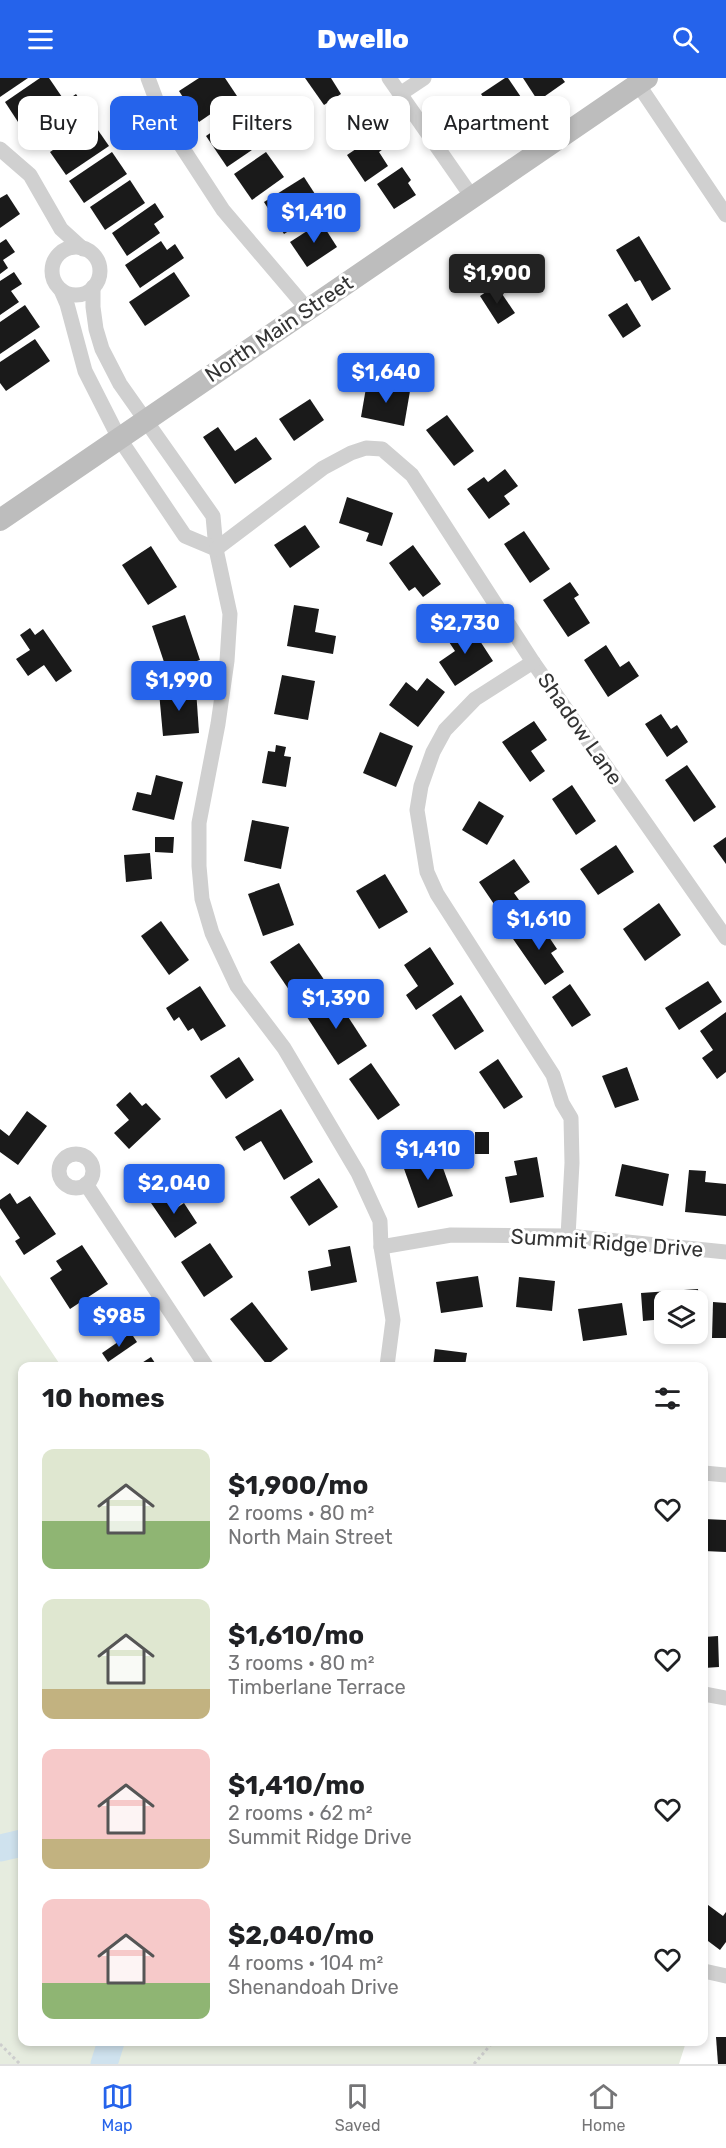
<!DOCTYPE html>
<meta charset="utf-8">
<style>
:root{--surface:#fff;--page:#f2f2f2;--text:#202124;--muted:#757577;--line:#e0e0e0;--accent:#2563eb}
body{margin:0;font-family:Rubik,sans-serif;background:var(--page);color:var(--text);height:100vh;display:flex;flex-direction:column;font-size:22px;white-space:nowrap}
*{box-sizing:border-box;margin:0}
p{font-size:20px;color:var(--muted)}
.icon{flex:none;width:33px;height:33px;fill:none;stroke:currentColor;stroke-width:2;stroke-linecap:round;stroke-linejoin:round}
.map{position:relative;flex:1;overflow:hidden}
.details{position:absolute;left:18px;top:1284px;width:690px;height:684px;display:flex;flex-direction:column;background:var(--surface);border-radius:12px;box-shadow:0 3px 9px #0003}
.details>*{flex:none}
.top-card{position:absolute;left:18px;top:18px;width:690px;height:54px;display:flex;gap:12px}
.tools{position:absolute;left:654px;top:1212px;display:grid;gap:12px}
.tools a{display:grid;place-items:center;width:54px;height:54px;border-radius:12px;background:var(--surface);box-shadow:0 3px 9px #0003;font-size:30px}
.price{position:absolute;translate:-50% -51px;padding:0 14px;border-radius:6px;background:var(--accent);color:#fff;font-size:20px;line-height:39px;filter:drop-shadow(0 2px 3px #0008)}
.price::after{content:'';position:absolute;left:50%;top:36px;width:18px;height:14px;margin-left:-9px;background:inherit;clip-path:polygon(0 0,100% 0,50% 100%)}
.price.on{background:#222;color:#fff}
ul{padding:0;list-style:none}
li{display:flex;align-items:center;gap:18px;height:150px;padding:0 24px}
li span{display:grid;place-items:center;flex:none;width:168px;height:120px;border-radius:12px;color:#555}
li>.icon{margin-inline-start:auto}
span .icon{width:72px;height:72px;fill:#fffc;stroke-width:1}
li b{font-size:26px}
h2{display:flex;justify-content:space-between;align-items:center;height:72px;padding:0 24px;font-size:26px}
.chip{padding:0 21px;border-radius:12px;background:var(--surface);box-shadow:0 3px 9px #0003;font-size:21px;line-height:54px}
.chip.on{background:var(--accent);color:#fff}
header{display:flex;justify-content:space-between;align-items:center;height:78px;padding:0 24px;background:var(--accent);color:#fff;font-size:27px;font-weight:800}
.dock{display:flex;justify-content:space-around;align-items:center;height:84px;border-top:2px solid var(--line);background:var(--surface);font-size:16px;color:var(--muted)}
.dock a{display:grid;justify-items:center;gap:3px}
.dock .on{color:var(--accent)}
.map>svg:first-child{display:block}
.green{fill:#e6ecdf}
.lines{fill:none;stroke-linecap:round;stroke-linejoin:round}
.river{stroke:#cfe2ee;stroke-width:27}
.building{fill:#1a1a1a}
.path{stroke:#cdcdcd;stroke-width:3;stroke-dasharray:3 3;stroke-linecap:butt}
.minor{stroke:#d0d0d0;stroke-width:15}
.secondary{stroke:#bdbdbd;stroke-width:22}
.labels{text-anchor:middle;stroke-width:6;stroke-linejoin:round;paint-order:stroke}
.street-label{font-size:21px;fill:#333;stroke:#fff}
</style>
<header><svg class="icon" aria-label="menu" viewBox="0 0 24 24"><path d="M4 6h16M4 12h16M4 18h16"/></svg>Dwello<svg class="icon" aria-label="search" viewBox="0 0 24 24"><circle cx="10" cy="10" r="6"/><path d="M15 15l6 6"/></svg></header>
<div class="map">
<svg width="726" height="1986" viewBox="0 0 726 1986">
<rect width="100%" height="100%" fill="#fff"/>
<path class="green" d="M0 1197 61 1288H22V1964H686L679 1986H0Z"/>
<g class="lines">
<g class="river">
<path d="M0 1770 22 1765"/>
<path d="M104 1986 111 1964"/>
</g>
</g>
<g class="building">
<path d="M0 0H28L0 19Z"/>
<path d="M40 0H49L62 19 20 47 5 24Z"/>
<path d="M199 0H225L237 18 199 44 179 13Z"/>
<path d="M305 0H331L341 16 324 27Z"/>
<path d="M505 0H508L527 28 501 45 481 16Z"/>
<path d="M523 0H562L565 4 538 23Z"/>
<path d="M76 16 86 31 76 38 81 46 46 70 30 47Z"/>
<path d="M351 22 369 48 350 61 332 35Z"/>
<path d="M472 23 493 54 470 69 449 39Z"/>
<path d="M244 32 265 63 227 89 206 58Z"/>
<path d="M93 45 109 68 66 97 50 74Z"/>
<path d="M381 54 389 67 379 74 388 88 365 104 347 77Z"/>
<path d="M112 74 127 96 84 125 69 103Z"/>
<path d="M266 74 284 99 252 122 234 96Z"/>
<path d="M402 89 411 102 408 105 416 117 394 131 377 106Z"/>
<path d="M304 99 324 130 284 156 264 124Z"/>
<path d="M130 102 145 125 105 152 90 129Z"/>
<path d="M7 116 20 136 0 150V120Z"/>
<path d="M155 125 164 139 154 146 160 155 127 178 112 155Z"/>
<path d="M321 144 337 169 307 189 290 164Z"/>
<path d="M639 158 671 211 652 223 640 202 635 204 616 172Z"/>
<path d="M6 161 15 174 3 182 8 190 0 196V165Z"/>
<path d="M161 163 167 172 175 166 184 180 140 210 125 187Z"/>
<path d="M14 194 22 206 11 213 19 224 0 237V203Z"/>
<path d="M174 194 190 218 145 248 129 224Z"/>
<path d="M496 207 515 235 498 246 480 218Z"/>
<path d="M627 225 641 248 623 260 608 237Z"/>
<path d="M25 227 40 249 0 276V244Z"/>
<path d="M35 261 50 283 6 313 0 305V284Z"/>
<path d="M367 304 410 313 404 348 361 339Z"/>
<path d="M310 321 324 342 294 363 279 341Z"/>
<path d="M447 337 474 373 454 388 426 352Z"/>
<path d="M218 349 235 373 256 359 272 381 235 406 203 359Z"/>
<path d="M505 391 518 408 504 418 510 426 489 441 467 411 484 399 488 404Z"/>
<path d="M347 419 393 435 382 468 366 463 369 455 339 445Z"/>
<path d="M305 447 320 469 290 490 274 467Z"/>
<path d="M524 453 550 491 530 505 504 466Z"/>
<path d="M413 467 441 506 423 519 415 509 409 513 389 485Z"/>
<path d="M151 468 177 509 148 527 122 487Z"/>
<path d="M570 504 579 517 574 520 590 545 568 559 543 522Z"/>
<path d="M294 527 319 531 315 554 336 558 333 576 287 568Z"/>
<path d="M451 527 460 540 447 549 438 536Z"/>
<path d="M185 537 200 582 167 593 152 548Z"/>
<path d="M467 543 493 583 455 608 439 584 455 573 445 558Z"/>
<path d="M30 550 35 557 43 551 72 593 56 604 44 587 28 598 16 581 30 572 20 557Z"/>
<path d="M606 567 620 589 629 583 639 598 608 619 584 582Z"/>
<path d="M282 597 315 603 308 642 274 636Z"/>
<path d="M427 600 445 614 418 649 389 627 406 604 417 613Z"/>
<path d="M196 611 199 655 163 658 159 614Z"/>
<path d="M661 636 671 651 677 647 688 664 667 679 645 646Z"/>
<path d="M534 643 547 662 531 673 545 693 530 704 502 664Z"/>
<path d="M380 654 413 668 396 709 363 695Z"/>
<path d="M276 667 286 669 284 678 291 679 286 709 262 705 268 673 275 674Z"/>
<path d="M687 687 716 729 694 744 665 702Z"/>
<path d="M156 697 183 704 174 742 132 732 137 714 151 717Z"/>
<path d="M572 707 596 743 576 757 552 721Z"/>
<path d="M479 723 504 738 487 767 462 752Z"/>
<path d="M252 742 289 749 281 791 244 783Z"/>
<path d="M155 759H174L173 775 155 774Z"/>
<path d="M726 759V786L713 768Z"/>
<path d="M616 767 634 794 598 817 580 791Z"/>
<path d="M150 775 152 801 126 804 124 777Z"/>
<path d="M514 781 530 804 514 815 519 822 500 835 479 804Z"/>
<path d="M385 796 408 834 379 851 356 813Z"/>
<path d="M279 805 294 847 263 858 248 816Z"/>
<path d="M659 825 681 857 645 883 623 851Z"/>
<path d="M537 841 557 871 551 875 564 894 545 907 511 858Z"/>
<path d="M161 843 189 882 169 897 141 858Z"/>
<path d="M299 865 327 906 298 925 270 884Z"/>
<path d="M430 869 454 906 416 932 406 917 418 908 404 887Z"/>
<path d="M708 903 722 924 679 952 665 930Z"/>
<path d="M570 906 591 937 572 949 552 919Z"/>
<path d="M200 908 226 948 201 963 193 950 188 953 179 939 174 943 166 930Z"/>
<path d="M334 917 367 968 338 987 305 936Z"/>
<path d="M461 917 484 953 455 972 432 937Z"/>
<path d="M726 934V994L717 1001 702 980 713 972 700 953Z"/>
<path d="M239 979 254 1002 226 1021 210 998Z"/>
<path d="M498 981 523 1019 504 1031 479 994Z"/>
<path d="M371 985 400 1027 378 1042 349 1001Z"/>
<path d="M627 989 639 1022 615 1030 602 998Z"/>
<path d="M130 1014 142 1028 146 1025 161 1041 129 1071 114 1055 129 1042 116 1027Z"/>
<path d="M281 1031 313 1084 284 1102 261 1063 244 1073 235 1059Z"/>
<path d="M27 1033 47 1048 18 1087 0 1074V1051L9 1058Z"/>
<rect x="475" y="1054" width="14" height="22"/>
<path d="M438 1076 453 1118 418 1130 403 1088Z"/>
<path d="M537 1079 544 1119 510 1125 505 1099 517 1097 514 1083Z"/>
<path d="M622 1086 669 1096 663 1128 615 1118Z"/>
<path d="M689 1092 706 1093 705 1104 726 1106V1138L685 1134Z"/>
<path d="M319 1100 338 1129 309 1148 290 1119Z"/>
<path d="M168 1114 178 1129 184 1125 197 1145 175 1160 151 1125Z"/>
<path d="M10 1115 17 1126 30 1118 56 1156 24 1177 15 1163 20 1160 0 1130V1122Z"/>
<path d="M210 1165 233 1199 204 1219 181 1184Z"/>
<path d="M82 1167 108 1206 70 1231 50 1200 62 1192 56 1183Z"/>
<path d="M350 1168 357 1204 311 1213 308 1193 331 1188 328 1172Z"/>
<path d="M478 1198 483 1229 441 1235 436 1204Z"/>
<path d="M519 1199 555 1203 552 1233 516 1229Z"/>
<path d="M698 1211 699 1222H664V1241L643 1243 641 1215Z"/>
<path d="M252 1224 288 1271 267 1287 230 1241Z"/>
<path d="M713 1224 726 1225V1260H712Z"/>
<path d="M622 1225 627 1257 583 1263 578 1231Z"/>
<path d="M131 1255 137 1264 108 1284 102 1275Z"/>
<path d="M435 1271 467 1275 465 1288H433Z"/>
<path d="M151 1279 157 1288H137Z"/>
<path d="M704 1441 726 1442V1474L704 1473Z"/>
<path d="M718 1558 719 1589 704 1590V1559Z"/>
<path d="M704 1824 723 1838 726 1834V1864L720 1872 704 1860Z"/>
<path d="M716 1959H726V1986H718Z"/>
</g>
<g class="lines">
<g class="path">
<path d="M0 1966 20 1986"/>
<path d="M474 1986 493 1964"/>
</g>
<g class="minor">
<path d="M148 0 163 40 223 132 308 232"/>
<path d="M389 0 472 119"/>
<path d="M638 6 726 137"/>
<path d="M400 16 424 0"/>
<path d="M0 71 30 97 61 151 83 171"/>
<circle cx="76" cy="193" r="24"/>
<path d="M93 209V229L96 251 102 271 120 306 213 438 216 471 230 536 227 583 218 646 199 745V788L202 821 212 855 237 908 284 970 358 1095 380 1143 381 1169 393 1242 387 1288"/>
<path d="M61 212 67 226 85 293 119 360 185 458 216 471"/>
<path d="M216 471 323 390 351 375 366 370 382 371 412 397 533 584 726 860"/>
<path d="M533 584 475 621 445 652 433 674 421 708 417 732 427 794 437 816 553 997 562 1025 571 1040 572 1085 568 1158"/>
<circle cx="76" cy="1093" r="17"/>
<path d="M86 1106 206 1288"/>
<path d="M381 1169 451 1157 568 1158 726 1174"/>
<path d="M704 1395 726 1397"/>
<path d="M704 1616 726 1620"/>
<path d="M704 1893 726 1898"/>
</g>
<path class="secondary" d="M0 442 647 0"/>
</g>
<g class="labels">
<g class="street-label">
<text transform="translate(279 251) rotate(-34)" y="7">North Main Street</text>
<text transform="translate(580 651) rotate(55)" y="7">Shadow Lane</text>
<text transform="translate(607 1165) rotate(4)" y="7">Summit Ridge Drive</text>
</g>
</g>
</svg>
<div class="tools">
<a><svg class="icon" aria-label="layers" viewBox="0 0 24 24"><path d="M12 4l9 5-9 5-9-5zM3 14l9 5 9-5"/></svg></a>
</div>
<b class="price" style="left:314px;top:166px">$1,410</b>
<b class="price on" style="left:497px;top:227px">$1,900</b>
<b class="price" style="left:386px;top:326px">$1,640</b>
<b class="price" style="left:465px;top:577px">$2,730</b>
<b class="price" style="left:179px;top:634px">$1,990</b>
<b class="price" style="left:539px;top:873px">$1,610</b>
<b class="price" style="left:336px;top:952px">$1,390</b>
<b class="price" style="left:428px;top:1103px">$1,410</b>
<b class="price" style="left:174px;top:1137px">$2,040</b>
<b class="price" style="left:119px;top:1270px">$985</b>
<div class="top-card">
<a class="chip">Buy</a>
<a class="chip on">Rent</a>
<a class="chip">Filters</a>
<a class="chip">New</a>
<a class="chip">Apartment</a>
</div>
<section class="details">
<h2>10 homes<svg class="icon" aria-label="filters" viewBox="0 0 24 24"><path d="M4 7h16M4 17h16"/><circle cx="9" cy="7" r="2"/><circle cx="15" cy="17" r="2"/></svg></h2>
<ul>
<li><span style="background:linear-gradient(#dfe7d0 60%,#8fb573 0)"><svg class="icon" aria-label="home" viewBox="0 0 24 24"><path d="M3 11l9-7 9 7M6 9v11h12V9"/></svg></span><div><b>$1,900/mo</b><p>2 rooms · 80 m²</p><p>North Main Street</p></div><svg class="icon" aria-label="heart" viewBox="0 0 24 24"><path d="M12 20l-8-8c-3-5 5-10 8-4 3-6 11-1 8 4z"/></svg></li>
<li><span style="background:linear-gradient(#dfe7d0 75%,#c2b280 0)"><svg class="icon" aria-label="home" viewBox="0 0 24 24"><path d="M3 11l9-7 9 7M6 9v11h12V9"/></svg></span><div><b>$1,610/mo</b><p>3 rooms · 80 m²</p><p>Timberlane Terrace</p></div><svg class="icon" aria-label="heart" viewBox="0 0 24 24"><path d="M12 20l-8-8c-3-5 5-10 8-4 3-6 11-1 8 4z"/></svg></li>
<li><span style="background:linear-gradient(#f6c9c9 75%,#c2b280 0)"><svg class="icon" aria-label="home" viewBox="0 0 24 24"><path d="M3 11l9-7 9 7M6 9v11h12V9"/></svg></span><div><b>$1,410/mo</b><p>2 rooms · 62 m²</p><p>Summit Ridge Drive</p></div><svg class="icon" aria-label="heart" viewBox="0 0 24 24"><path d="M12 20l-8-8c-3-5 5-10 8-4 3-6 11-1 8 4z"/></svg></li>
<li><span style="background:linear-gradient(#f6c9c9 70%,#8fb573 0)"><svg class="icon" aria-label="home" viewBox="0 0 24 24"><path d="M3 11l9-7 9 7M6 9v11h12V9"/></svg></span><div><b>$2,040/mo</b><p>4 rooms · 104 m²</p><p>Shenandoah Drive</p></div><svg class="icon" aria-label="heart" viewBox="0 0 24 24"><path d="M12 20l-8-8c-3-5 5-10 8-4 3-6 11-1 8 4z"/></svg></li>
</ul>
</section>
</div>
<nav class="dock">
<a class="on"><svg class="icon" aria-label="map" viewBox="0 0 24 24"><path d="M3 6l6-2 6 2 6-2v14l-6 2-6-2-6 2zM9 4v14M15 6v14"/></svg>Map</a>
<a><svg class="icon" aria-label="saved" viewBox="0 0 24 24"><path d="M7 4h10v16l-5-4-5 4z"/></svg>Saved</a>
<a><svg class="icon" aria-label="home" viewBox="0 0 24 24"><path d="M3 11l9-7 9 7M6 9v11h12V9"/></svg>Home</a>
</nav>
